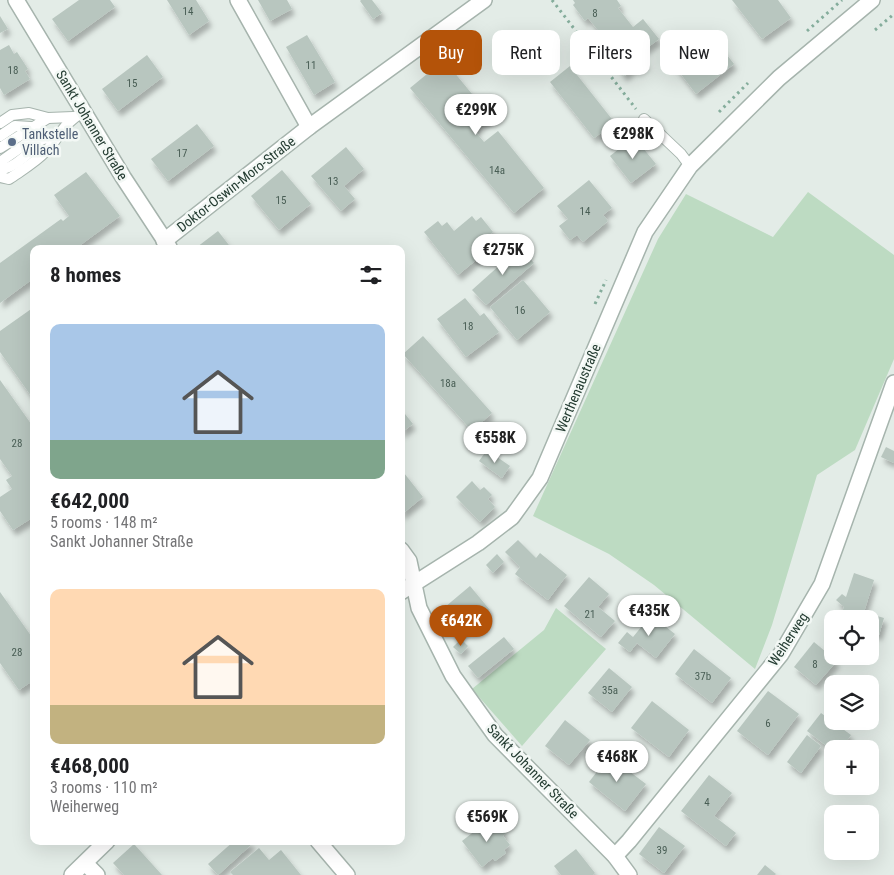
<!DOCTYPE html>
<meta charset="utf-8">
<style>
:root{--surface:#fff;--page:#f2f2f2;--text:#202124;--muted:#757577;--accent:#b45309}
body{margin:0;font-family:"Roboto Condensed",sans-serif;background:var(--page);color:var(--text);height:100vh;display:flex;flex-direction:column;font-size:19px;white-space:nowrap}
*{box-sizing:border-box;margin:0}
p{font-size:16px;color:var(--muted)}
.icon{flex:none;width:28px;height:28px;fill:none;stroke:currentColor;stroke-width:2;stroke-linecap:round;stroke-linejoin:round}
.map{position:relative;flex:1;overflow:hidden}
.details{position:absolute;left:30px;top:245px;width:375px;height:600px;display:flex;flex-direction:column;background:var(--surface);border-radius:10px;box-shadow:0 5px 20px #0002}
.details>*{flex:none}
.top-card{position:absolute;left:420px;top:30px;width:399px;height:45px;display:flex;gap:10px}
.fabs{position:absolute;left:824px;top:610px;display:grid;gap:10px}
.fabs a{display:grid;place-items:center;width:55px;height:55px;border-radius:10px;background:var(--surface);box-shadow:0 5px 20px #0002;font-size:25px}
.price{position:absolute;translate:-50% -42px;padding:0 11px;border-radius:18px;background:#fff;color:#222;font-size:16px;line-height:32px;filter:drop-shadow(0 1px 2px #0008)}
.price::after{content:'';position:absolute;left:50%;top:30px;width:15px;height:11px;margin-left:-8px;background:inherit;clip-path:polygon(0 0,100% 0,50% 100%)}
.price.current{background:var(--accent);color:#fff}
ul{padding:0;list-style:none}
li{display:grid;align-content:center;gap:10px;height:265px;padding:0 20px}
li span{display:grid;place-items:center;height:155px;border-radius:10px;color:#555}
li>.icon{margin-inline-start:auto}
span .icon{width:90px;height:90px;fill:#fffc;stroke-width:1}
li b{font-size:21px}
h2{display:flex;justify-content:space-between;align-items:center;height:60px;padding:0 20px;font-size:21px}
.chip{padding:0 18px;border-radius:10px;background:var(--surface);box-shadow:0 5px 20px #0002;font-size:18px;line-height:45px}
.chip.current{background:var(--accent);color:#fff}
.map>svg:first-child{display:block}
.green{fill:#bddbc2}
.building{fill:#b8c6bf;filter:url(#shadow)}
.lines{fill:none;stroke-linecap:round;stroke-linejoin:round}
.lane-casing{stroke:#a6b4ad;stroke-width:12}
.street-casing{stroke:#a6b4ad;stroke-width:18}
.path{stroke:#85ad9c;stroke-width:3;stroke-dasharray:2.5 4;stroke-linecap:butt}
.lane{stroke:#fff;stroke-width:10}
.street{stroke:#fff;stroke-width:15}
.service-dot{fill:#5c6f8a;stroke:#f3f8f5;stroke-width:2}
.labels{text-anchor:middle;stroke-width:5;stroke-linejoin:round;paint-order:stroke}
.number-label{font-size:11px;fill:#495e55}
.street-label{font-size:14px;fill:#243c32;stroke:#f3f8f5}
.service-label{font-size:14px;fill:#4e5e75;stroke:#f3f8f5;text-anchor:start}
</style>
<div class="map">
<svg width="894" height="875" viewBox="0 0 894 875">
<defs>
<filter id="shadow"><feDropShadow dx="3" dy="5.5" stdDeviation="2.5" flood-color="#0004"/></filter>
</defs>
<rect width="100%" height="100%" fill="#e3ece7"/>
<g class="green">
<path d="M808 192 894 255V359L855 450 817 475 772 625 755 669 654 585 609 554 533 516 658 239 686 194 773 237Z"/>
<path d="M556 608 606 649 522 746 472 689 544 630Z"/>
</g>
<g class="building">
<path d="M79 0H110L115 7 68 41 52 19Z"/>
<path d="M167 0H196L209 21 189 35Z"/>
<path d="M258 0H287L292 9 270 21Z"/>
<path d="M361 0H372L382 13 373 19 360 1Z"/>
<path d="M573 0H617L621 6 618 8 633 27 643 19 659 39 639 54 647 64 637 71 635 68 624 76 597 37 601 34 588 18 585 21 573 5 575 3Z"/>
<path d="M732 0H778L791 18 762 39Z"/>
<path d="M0 16 8 29 0 33Z"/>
<path d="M307 35 335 82 314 95 286 47Z"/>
<path d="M702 42 708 49 717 42 734 64 696 94 674 65Z"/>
<path d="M9 45 14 54 17 52 28 69 25 71 30 79 4 95 0 88V50Z"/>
<path d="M147 55 163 77 118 111 102 89Z"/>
<path d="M444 60 491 117 475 131 484 142 498 131 544 188 514 213 410 88Z"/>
<path d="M570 66 615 123 594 138 550 82Z"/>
<path d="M197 124 214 146 168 181 151 159Z"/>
<path d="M634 137 656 164 631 183 610 156Z"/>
<path d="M346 147 364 169 344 186 355 199 341 211 311 176Z"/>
<path d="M282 170 311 204 279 230 251 196Z"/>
<path d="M86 172 120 216 75 249H34V278L0 303V263L61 219 63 221 69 216 54 195Z"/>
<path d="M589 180 612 208 603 215 608 221 583 242 577 235 570 240 559 226 568 219 557 206Z"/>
<path d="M472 216 476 221 481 217 493 232 480 243 487 251 458 275 424 232 438 221 442 226 447 222 454 231Z"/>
<path d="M218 231 232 249H198L197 247Z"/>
<path d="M520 247 534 263 486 305 472 290Z"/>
<path d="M523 280 550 312 517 340 490 307Z"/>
<path d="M465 298 480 316 484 313 499 332 466 357 437 319Z"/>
<path d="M34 307V400L0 352V331Z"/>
<path d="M423 336 492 413 472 431 403 354Z"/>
<path d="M0 380 34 428V520L32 518 13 530 0 511V497L12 489 6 480 12 476 0 459Z"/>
<path d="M401 409 413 424 401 433Z"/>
<path d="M886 447 894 451V463L881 457Z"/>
<path d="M487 450 510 466 502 478 479 461Z"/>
<path d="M404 473 423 497 401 515V475Z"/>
<path d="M472 481 480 490 484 487 492 495 488 499 495 507 480 522 456 497Z"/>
<path d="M518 540 536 558 540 553 567 575 548 600 515 574 520 567 505 552Z"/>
<path d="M497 554 504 562 493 573 486 565Z"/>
<path d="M854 573 874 580 864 612 884 618 879 635 870 632V619H840L844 607 836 600 842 594 846 597Z"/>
<path d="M589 577 609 594 598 607 615 621 601 637 564 606Z"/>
<path d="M470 586 490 610 459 635 439 612Z"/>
<path d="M0 592 34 640V680L19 690 0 663Z"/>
<path d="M651 615 675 634 656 658 637 643 630 652 618 643 627 632 633 637Z"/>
<path d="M504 637 514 649 478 678 468 666Z"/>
<path d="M461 639 468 646 461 654 453 647Z"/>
<path d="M814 642 837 661 816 685 794 667Z"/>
<path d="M694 649 731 678 712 703 675 674Z"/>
<path d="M609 668 632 687 612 712 588 693Z"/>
<path d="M768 691 799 714 768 755 737 731Z"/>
<path d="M652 701 689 730 669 757 631 728Z"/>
<path d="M821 713 851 735 841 749 832 750 807 731Z"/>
<path d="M565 720 590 740 569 765 545 746Z"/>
<path d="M807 735 821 746 801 773 787 762Z"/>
<path d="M609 756 646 784 625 811 589 782Z"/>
<path d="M709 775 732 793 714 816 736 833 726 846 681 811Z"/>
<path d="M490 819 492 822 496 819 506 833 503 836 510 845 504 850 506 853 495 861 493 858 482 867 462 841Z"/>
<path d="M659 827 685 846 664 873 639 854Z"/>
<path d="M234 841H250L252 844 218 875 208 864Z"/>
<path d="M134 844 162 875H124L113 863Z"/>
<path d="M259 848 269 860 281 850 301 875H233L230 872Z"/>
<path d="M576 849 595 873 593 875H561L554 866Z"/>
<path d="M765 865 776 874 775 875H757Z"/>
</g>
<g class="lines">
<defs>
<g id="lane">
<path d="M644 119 681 154 690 166"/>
<path d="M0 123 12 115 29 113 48 118 73 117"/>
<path d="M0 136 15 126 31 127"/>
<path d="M0 148 48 118"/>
<path d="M0 162 27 143 57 136"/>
<path d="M0 169C13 170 33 150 41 139"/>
<path d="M0 177 9 179C22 170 36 162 46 151 61 136 63 122 84 112"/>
</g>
<g id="street">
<path d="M16 0 123 177 169 247"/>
<path d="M238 0 309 127"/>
<path d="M164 241 309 127 484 0"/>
<path d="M401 550 409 561 419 608 453 676 495 735 615 856 629 875"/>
<path d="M401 592 478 543 512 517 540 478 645 232 690 166 779 78 872 0"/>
<path d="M318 841 347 875"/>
<path d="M615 856 629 841 781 654 822 584 894 383"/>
<path d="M85 863 97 875"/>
<path d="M72 875 107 841"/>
</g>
</defs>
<use href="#lane" class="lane-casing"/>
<use href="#street" class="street-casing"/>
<g class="path">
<path d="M552 0 636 109"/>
<path d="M875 30 894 14"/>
<path d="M807 31 842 0"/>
<path d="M719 112 748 83"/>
<path d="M595 304 606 280"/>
</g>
<use href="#lane" class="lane"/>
<use href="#street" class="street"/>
</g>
<circle class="service-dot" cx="12" cy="142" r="5"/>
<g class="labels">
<g class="number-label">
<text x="188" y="15">14</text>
<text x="595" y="17">8</text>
<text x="311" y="69">11</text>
<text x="13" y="74">18</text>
<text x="132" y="87">15</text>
<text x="182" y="157">17</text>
<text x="497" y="174">14a</text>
<text x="333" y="185">13</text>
<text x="281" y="204">15</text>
<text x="585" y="215">14</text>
<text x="520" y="314">16</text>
<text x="468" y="330">18</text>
<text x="448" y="387">18a</text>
<text x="17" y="447">28</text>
<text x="590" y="618">21</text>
<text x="17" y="656">28</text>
<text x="815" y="668">8</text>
<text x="703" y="680">37b</text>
<text x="610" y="694">35a</text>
<text x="768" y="727">6</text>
<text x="707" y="806">4</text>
<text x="662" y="854">39</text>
</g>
<g class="street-label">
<text transform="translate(92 125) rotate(59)" y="5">Sankt Johanner Straße</text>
<text transform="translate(236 184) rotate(-38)" y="5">Doktor-Oswin-Moro-Straße</text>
<text transform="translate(578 388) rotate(-67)" y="5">Werthenaustraße</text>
<text transform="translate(788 639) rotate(-57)" y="5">Weiherweg</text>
<text transform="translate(533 771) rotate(46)" y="5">Sankt Johanner Straße</text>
</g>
<g class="service-label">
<text x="22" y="139">Tankstelle<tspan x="22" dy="16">Villach</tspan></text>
</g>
</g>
</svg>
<div class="fabs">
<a><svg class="icon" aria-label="locate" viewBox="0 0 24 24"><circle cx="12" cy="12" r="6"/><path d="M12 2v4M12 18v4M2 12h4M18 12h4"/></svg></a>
<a><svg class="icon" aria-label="layers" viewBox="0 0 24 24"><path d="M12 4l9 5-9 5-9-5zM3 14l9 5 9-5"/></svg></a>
<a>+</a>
<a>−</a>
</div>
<b class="price" style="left:476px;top:136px">€299K</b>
<b class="price" style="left:633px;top:160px">€298K</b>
<b class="price" style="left:503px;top:276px">€275K</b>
<b class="price" style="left:495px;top:464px">€558K</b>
<b class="price" style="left:649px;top:637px">€435K</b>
<b class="price current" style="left:461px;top:647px">€642K</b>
<b class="price" style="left:617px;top:783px">€468K</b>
<b class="price" style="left:487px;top:843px">€569K</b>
<div class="top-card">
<a class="chip current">Buy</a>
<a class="chip">Rent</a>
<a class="chip">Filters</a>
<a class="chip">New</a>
</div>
<section class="details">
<h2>8 homes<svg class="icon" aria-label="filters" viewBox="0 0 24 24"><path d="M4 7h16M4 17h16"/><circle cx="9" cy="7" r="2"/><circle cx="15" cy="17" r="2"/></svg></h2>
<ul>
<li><span style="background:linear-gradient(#a9c7e8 75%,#7fa58c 0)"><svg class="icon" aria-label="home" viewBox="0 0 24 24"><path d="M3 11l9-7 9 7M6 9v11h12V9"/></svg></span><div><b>€642,000</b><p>5 rooms · 148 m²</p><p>Sankt Johanner Straße</p></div></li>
<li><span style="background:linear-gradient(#ffd9b3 75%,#c2b280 0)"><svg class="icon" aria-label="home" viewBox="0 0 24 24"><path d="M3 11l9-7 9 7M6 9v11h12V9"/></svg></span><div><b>€468,000</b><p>3 rooms · 110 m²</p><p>Weiherweg</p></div></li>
</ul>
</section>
</div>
